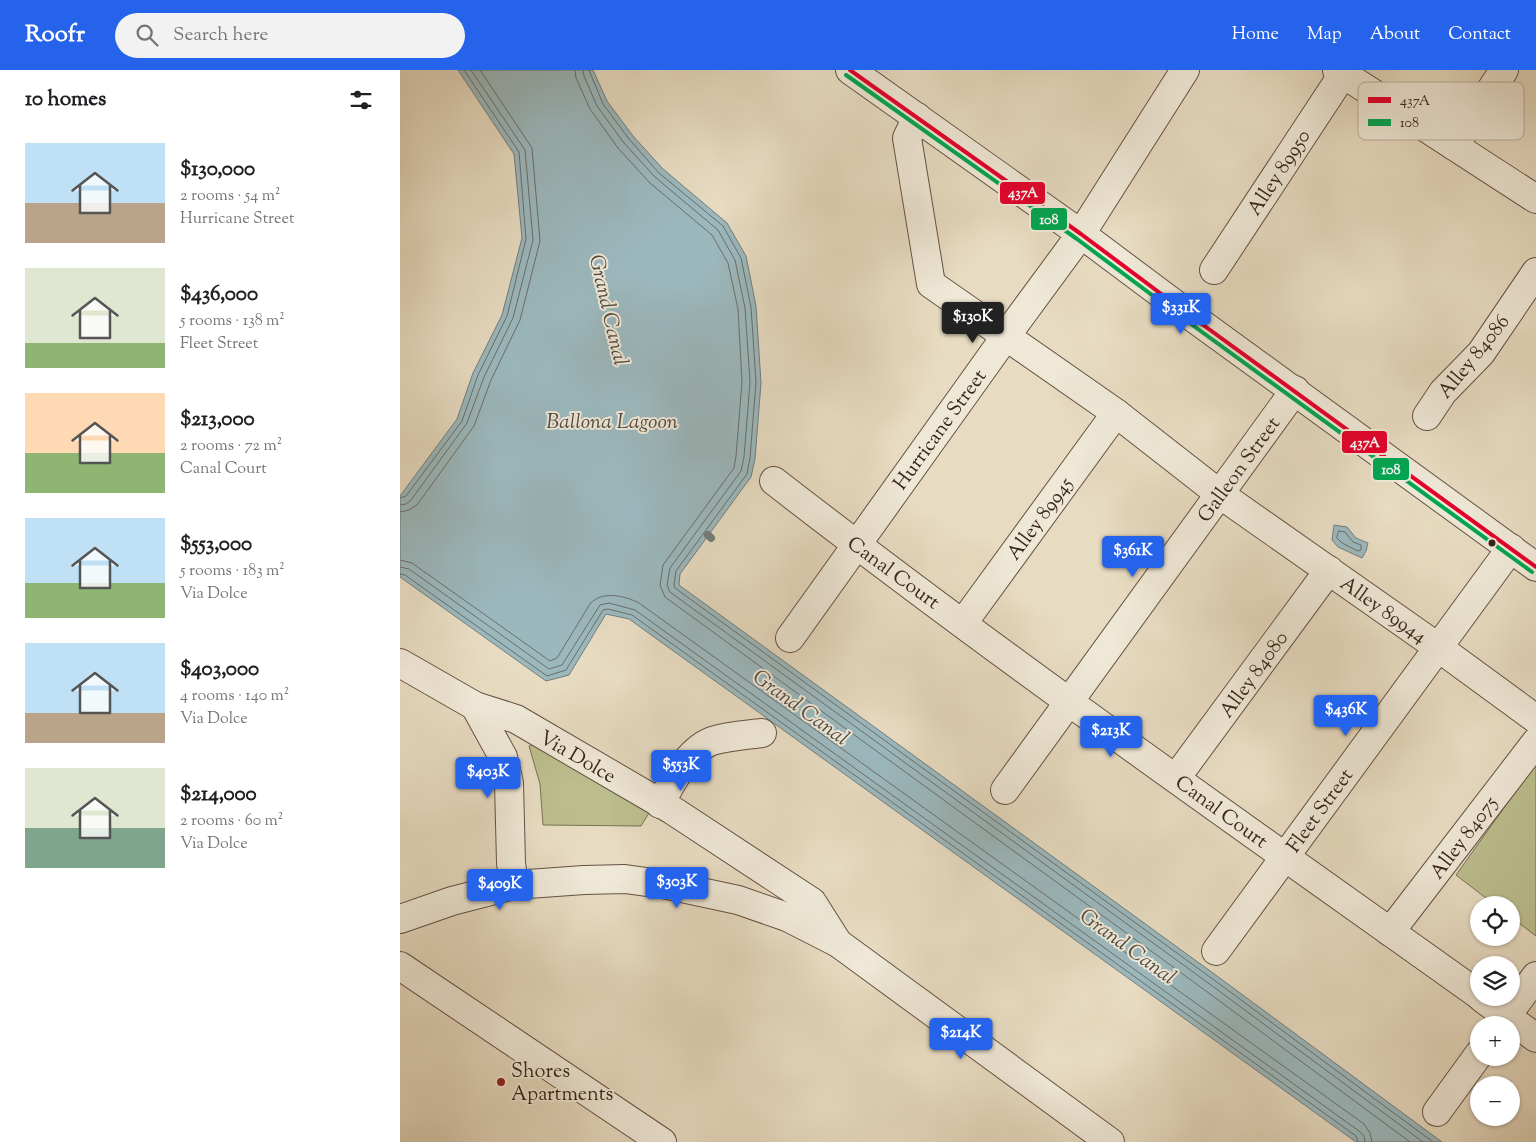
<!DOCTYPE html>
<meta charset="utf-8">
<style>
:root{--surface:#fff;--page:#f2f2f2;--text:#202124;--muted:#757577;--accent:#2563eb}
body{margin:0;font-family:"Sorts Mill Goudy",serif;background:var(--page);color:var(--text);height:100vh;display:flex;flex-direction:column;font-size:19px;white-space:nowrap}
*{box-sizing:border-box;margin:0}
p{font-size:16px;color:var(--muted)}
.icon{flex:none;width:28px;height:28px;fill:none;stroke:currentColor;stroke-width:2;stroke-linecap:round;stroke-linejoin:round}
.map{position:relative;flex:1;overflow:hidden}
.details{display:flex;flex-direction:column;background:var(--surface);width:400px}
.details>*{flex:none}
.fabs{position:absolute;left:1070px;top:826px;display:grid;gap:10px}
.fabs a{display:grid;place-items:center;width:50px;height:50px;border-radius:50%;background:var(--surface);box-shadow:0 1px 4px #0004;font-size:25px}
.price{position:absolute;translate:-50% -42px;padding:0 11px;border-radius:5px;background:var(--accent);color:#fff;font-size:16px;line-height:32px;filter:drop-shadow(0 1px 2px #0008)}
.price::after{content:'';position:absolute;left:50%;top:30px;width:15px;height:11px;margin-left:-8px;background:inherit;clip-path:polygon(0 0,100% 0,50% 100%)}
.price.on{background:#222;color:#fff}
ul{padding:0;list-style:none}
li{display:flex;align-items:center;gap:15px;height:125px;padding:0 25px}
li span{display:grid;place-items:center;flex:none;width:140px;height:100px;border-radius:0px;color:#555}
li>.icon{margin-inline-start:auto}
span .icon{width:60px;height:60px;fill:#fffc;stroke-width:1}
li b{font-size:21px}
h2{display:flex;justify-content:space-between;align-items:center;height:60px;padding:0 25px;font-size:21px}
header{display:flex;align-items:center;gap:30px;box-sizing:border-box;height:70px;padding:0 25px;background:var(--accent);color:#fff}
header strong{font-size:24px}
nav{display:flex;gap:28px;margin-inline-start:auto;font-size:18px}
.search{width:350px;height:45px;background:var(--page);display:flex;align-items:center;gap:12px;box-sizing:border-box;padding:0 18px;border-radius:28px;color:var(--muted);font-size:19px}
main{display:flex;flex:1;min-height:0}
.map>svg:first-child{display:block}
.green{fill:#bcbe8e;stroke:#7a7254}
.water{fill:#9bb8bd;stroke:#737d7b}
.lines{fill:none;stroke-linecap:round;stroke-linejoin:round}
.shore{stroke:#6a6e6b;stroke-width:1}
.stream{stroke:#737d7b;stroke-width:8}
.minor-casing{stroke:#645243;stroke-width:30}
.minor{stroke:#efe8d7;stroke-width:28}
.bus-1-casing{stroke:#efe8d7;stroke-width:8}
.bus-2-casing{stroke:#efe8d7;stroke-width:8}
.bus-1{stroke:#e4002b;stroke-width:4}
.bus-2{stroke:#00a651;stroke-width:4}
.bus-dot{fill:#382519;stroke:#efe8d7;stroke-width:2}
.poi-dot{fill:#8f2418;stroke:#efe8d7;stroke-width:2}
.labels{text-anchor:middle;stroke-width:4;stroke-linejoin:round;paint-order:stroke}
.street-label{font-size:20px;fill:#382519;stroke:#efe8d7}
.poi-label{font-size:20px;fill:#382519;stroke:#efe8d7;text-anchor:start}
.water-label{font-size:21px;font-style:italic;fill:#514a42;stroke:#efe8d7}
.key{fill:#efe8d7;stroke:#b8ae9e;stroke-width:1}
.key-label{font-size:14px;fill:#382519}
.line-badge{stroke:#efe8d7;stroke-width:2}
.badge-label{font-size:14px;text-anchor:middle;font-weight:bold;fill:#fff}
</style>
<header>
<strong>Roofr</strong>
<div class="search"><svg class="icon" aria-label="search" viewBox="0 0 24 24"><circle cx="10" cy="10" r="6"/><path d="M15 15l6 6"/></svg>Search here</div>
<nav><a>Home</a><a>Map</a><a>About</a><a>Contact</a></nav>
</header>
<main>
<section class="details">
<h2>10 homes<svg class="icon" aria-label="filters" viewBox="0 0 24 24"><path d="M4 7h16M4 17h16"/><circle cx="9" cy="7" r="2"/><circle cx="15" cy="17" r="2"/></svg></h2>
<ul>
<li><span style="background:linear-gradient(#bfe0f5 60%,#b9a48a 0)"><svg class="icon" aria-label="home" viewBox="0 0 24 24"><path d="M3 11l9-7 9 7M6 9v11h12V9"/></svg></span><div><b>$130,000</b><p>2 rooms · 54 m²</p><p>Hurricane Street</p></div></li>
<li><span style="background:linear-gradient(#dfe7d0 75%,#8fb573 0)"><svg class="icon" aria-label="home" viewBox="0 0 24 24"><path d="M3 11l9-7 9 7M6 9v11h12V9"/></svg></span><div><b>$436,000</b><p>5 rooms · 138 m²</p><p>Fleet Street</p></div></li>
<li><span style="background:linear-gradient(#ffd9b3 60%,#8fb573 0)"><svg class="icon" aria-label="home" viewBox="0 0 24 24"><path d="M3 11l9-7 9 7M6 9v11h12V9"/></svg></span><div><b>$213,000</b><p>2 rooms · 72 m²</p><p>Canal Court</p></div></li>
<li><span style="background:linear-gradient(#bfe0f5 65%,#8fb573 0)"><svg class="icon" aria-label="home" viewBox="0 0 24 24"><path d="M3 11l9-7 9 7M6 9v11h12V9"/></svg></span><div><b>$553,000</b><p>5 rooms · 183 m²</p><p>Via Dolce</p></div></li>
<li><span style="background:linear-gradient(#bfe0f5 70%,#b9a48a 0)"><svg class="icon" aria-label="home" viewBox="0 0 24 24"><path d="M3 11l9-7 9 7M6 9v11h12V9"/></svg></span><div><b>$403,000</b><p>4 rooms · 140 m²</p><p>Via Dolce</p></div></li>
<li><span style="background:linear-gradient(#dfe7d0 60%,#7fa58c 0)"><svg class="icon" aria-label="home" viewBox="0 0 24 24"><path d="M3 11l9-7 9 7M6 9v11h12V9"/></svg></span><div><b>$214,000</b><p>2 rooms · 60 m²</p><p>Via Dolce</p></div></li>
</ul>
</section>
<div class="map">
<svg width="1136" height="1072" viewBox="0 0 1136 1072">
<rect width="100%" height="100%" fill="#e7dbc1"/>
<filter id="stains"><feTurbulence type="fractalNoise" baseFrequency=".004" numOctaves="4"/><feColorMatrix values="0 0 0 0 .2 0 0 0 0 .09 0 0 0 0 .02 0 0 0 .5 -.17"/></filter>
<radialGradient id="worn" r=".72"><stop offset=".6" stop-color="#630" stop-opacity="0"/><stop offset="1" stop-color="#630" stop-opacity=".3"/></radialGradient>
<g class="green">
<path d="M133 674 249 743 241 756 143 755 140 714 129 676Z"/>
<path d="M1136 693V866L1111 847V835H1095L1056 805Z"/>
</g>
<g class="water">
<path d="M58 0H193L207 31 233 66 263 99 327 153 346 186 356 236 361 313 355 389 351 407 280 504 279 515 817 906 1042 1072H956L229 549 206 544 169 605 146 611 0 507V426L57 349 73 303 102 245 122 168 114 84Z"/>
<path d="M934 455 947 457 956 468 968 473 966 481 962 488 938 477 932 470Z"/>
</g>
<g class="lines">
<g class="shore">
<path d="M175 0 176 8 190 39 218 78 250 113 312 165 328 193 338 239 342 312 336 386 334 398 263 495 260 515 265 527 806 921 1010 1072"/>
<path d="M183 0 184 6 197 36 224 73 255 107 318 160 335 190 345 238 350 312 344 387 341 401 270 498 267 515 270 522 811 915 1023 1072"/>
<path d="M189 0 203 34 229 69 259 103 323 156 341 188 351 237 356 312 350 388 347 404 276 501 274 514 275 518 814 910 1033 1072"/>
<path d="M0 428 6 426 62 351 78 305 107 246 126 169 119 82 64 0"/>
<path d="M0 435 6 434 11 430 67 353 84 307 113 248 133 170 125 80 71 0"/>
<path d="M0 442 9 440 17 435 74 356 91 310 120 250 140 171 132 78 80 0"/>
<path d="M939 461 945 462 953 472 961 475V480L958 481 942 473 937 468Z"/>
<path d="M0 490 12 493 150 591 157 588 190 534C202 520 225 526 239 533L964 1054 970 1063 972 1072"/>
<path d="M0 497 9 499 149 599 162 595 200 535 209 533 235 540 959 1061 964 1066 965 1072"/>
<path d="M0 504 5 505 147 606 166 600 203 540 208 539 232 545 956 1066 958 1072"/>
</g>
<path class="stream" d="M308 465 311 468"/>
<defs>
<g id="minor">
<path d="M450 0 681 164 784 241 1136 497"/>
<path d="M937 0 1136 129"/>
<path d="M517 47 507 68 531 214 716 343 821 425 1039 578 1136 649"/>
<path d="M1054 76 1104 0"/>
<path d="M814 200 943 4"/>
<path d="M1027 346 1043 322 1081 283 1136 202"/>
<path d="M374 411C603 589 842 756 1079 925"/>
<path d="M563 553 716 343"/>
<path d="M390 568 606 266 681 164 785 0"/>
<path d="M0 593 75 636 116 649 272 740 412 832 438 873"/>
<path d="M75 636 103 687 109 713 111 793 114 815"/>
<path d="M776 708 929 500"/>
<path d="M605 720 895 320"/>
<path d="M260 734C271 713 288 680 312 671 328 666 346 665 362 663"/>
<path d="M0 849 52 831 114 815 184 810 225 809 268 815 338 830 387 847 438 873 710 1072"/>
<path d="M990 862 1136 672"/>
<path d="M816 881 1111 478"/>
<path d="M0 896 262 1072"/>
<path d="M1082 928 1136 968"/>
<path d="M1100 955 1136 906"/>
<path d="M1037 1042 1079 984"/>
</g>
</defs>
<use href="#minor" class="minor-casing"/>
<use href="#minor" class="minor"/>
<defs>
<path id="bus-1" d="M450 0 681 164 784 241 1136 497"/>
<path id="bus-2" d="M446 5 677 169 780 246 1132 502"/>
</defs>
<use href="#bus-1" class="bus-1-casing"/>
<use href="#bus-2" class="bus-2-casing"/>
<use href="#bus-1" class="bus-1"/>
<use href="#bus-2" class="bus-2"/>
</g>
<circle class="bus-dot" cx="1092" cy="473" r="4.5"/>
<circle class="poi-dot" cx="101" cy="1012" r="5"/>
<g class="labels">
<g class="street-label">
<text transform="translate(878 102) rotate(-57)" y="7">Alley 89950</text>
<text transform="translate(1073 286) rotate(-51)" y="7">Alley 84086</text>
<text transform="translate(539 359) rotate(-54)" y="7">Hurricane Street</text>
<text transform="translate(838 399) rotate(-54)" y="7">Galleon Street</text>
<text transform="translate(639 448) rotate(-54)" y="7">Alley 89945</text>
<text transform="translate(494 502) rotate(36)" y="7">Canal Court</text>
<text transform="translate(984 539) rotate(35)" y="7">Alley 89944</text>
<text transform="translate(853 604) rotate(-54)" y="7">Alley 84080</text>
<text transform="translate(178 686) rotate(30)" y="7">Via Dolce</text>
<text transform="translate(919 740) rotate(-54)" y="7">Fleet Street</text>
<text transform="translate(822 741) rotate(36)" y="7">Canal Court</text>
<text transform="translate(1063 767) rotate(-53)" y="7">Alley 84075</text>
</g>
<g class="poi-label">
<text x="111" y="1007">Shores<tspan x="111" dy="23">Apartments</tspan></text>
</g>
<g class="water-label">
<text transform="translate(209 240) rotate(77)" y="7">Grand Canal</text>
<text x="212" y="358">Ballona Lagoon</text>
<text transform="translate(401 637) rotate(36)" y="7">Grand Canal</text>
<text transform="translate(728 876) rotate(36)" y="7">Grand Canal</text>
</g>
</g>
<rect x="958" y="12" width="166" height="58" rx="8" class="key"/>
<rect x="968" y="27" width="23" height="6" fill="#e4002b"/>
<rect x="968" y="49" width="23" height="7" fill="#00a651"/>
<g class="key-label">
<text x="1000" y="35">437A</text>
<text x="1000" y="57">108</text>
</g>
<g class="line-badge">
<rect x="599" y="111" width="47" height="24" rx="5" fill="#e4002b"/>
<rect x="630" y="137" width="38" height="24" rx="5" fill="#00a651"/>
<rect x="941" y="360" width="47" height="24" rx="5" fill="#e4002b"/>
<rect x="972" y="387" width="38" height="24" rx="5" fill="#00a651"/>
</g>
<g class="badge-label">
<text x="623" y="127">437A</text>
<text x="649" y="154">108</text>
<text x="965" y="377">437A</text>
<text x="991" y="404">108</text>
</g>
<rect width="100%" height="100%" filter="url(#stains)"/>
<rect width="100%" height="100%" fill="url(#worn)"/>
</svg>
<div class="fabs">
<a><svg class="icon" aria-label="locate" viewBox="0 0 24 24"><circle cx="12" cy="12" r="6"/><path d="M12 2v4M12 18v4M2 12h4M18 12h4"/></svg></a>
<a><svg class="icon" aria-label="layers" viewBox="0 0 24 24"><path d="M12 4l9 5-9 5-9-5zM3 14l9 5 9-5"/></svg></a>
<a>+</a>
<a>−</a>
</div>
<b class="price" style="left:781px;top:265px">$331K</b>
<b class="price on" style="left:573px;top:274px">$130K</b>
<b class="price" style="left:733px;top:508px">$361K</b>
<b class="price" style="left:946px;top:667px">$436K</b>
<b class="price" style="left:711px;top:688px">$213K</b>
<b class="price" style="left:281px;top:722px">$553K</b>
<b class="price" style="left:88px;top:729px">$403K</b>
<b class="price" style="left:277px;top:839px">$303K</b>
<b class="price" style="left:100px;top:841px">$409K</b>
<b class="price" style="left:561px;top:990px">$214K</b>
</div>
</main>
